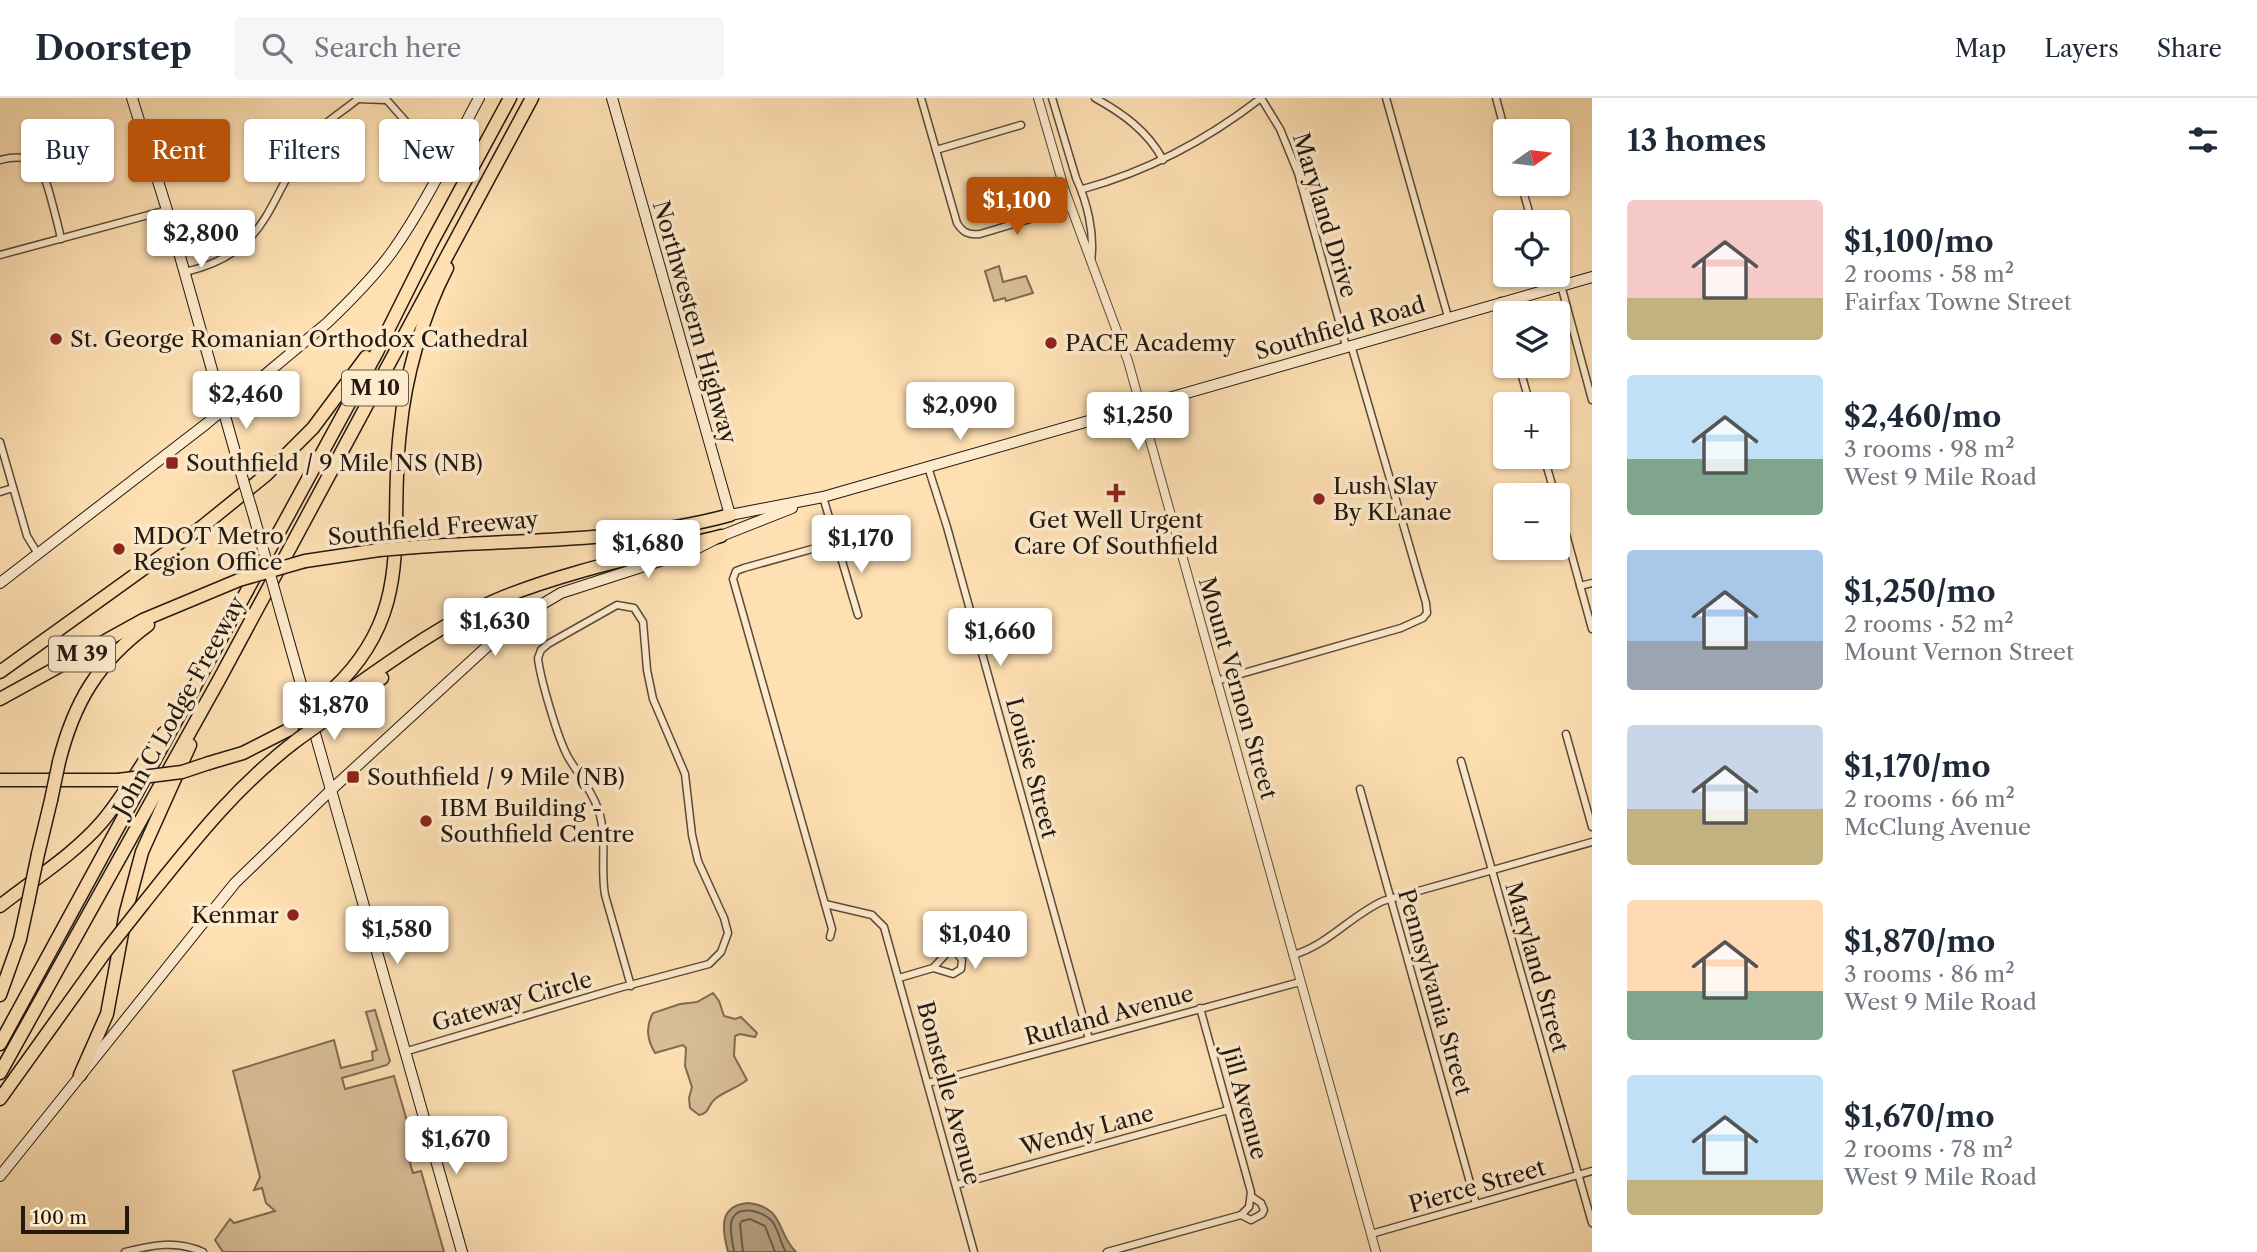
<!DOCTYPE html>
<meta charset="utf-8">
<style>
:root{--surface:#fff;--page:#f6f6f7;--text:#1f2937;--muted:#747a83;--line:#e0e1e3;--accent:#b45309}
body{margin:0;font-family:"Libre Caslon Text",serif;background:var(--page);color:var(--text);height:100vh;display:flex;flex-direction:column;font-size:26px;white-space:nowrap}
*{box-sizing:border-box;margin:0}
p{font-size:23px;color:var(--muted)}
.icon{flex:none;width:38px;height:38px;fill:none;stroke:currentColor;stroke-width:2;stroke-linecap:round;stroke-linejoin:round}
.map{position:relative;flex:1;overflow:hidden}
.panel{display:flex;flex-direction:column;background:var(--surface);width:665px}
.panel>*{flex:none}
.top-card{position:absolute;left:21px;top:21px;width:665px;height:63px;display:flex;gap:14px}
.needle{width:46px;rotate:76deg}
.tools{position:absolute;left:1493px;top:21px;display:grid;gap:14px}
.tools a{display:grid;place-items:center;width:77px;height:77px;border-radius:7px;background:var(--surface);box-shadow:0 2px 5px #0004;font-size:35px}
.scale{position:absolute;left:21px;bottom:18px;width:108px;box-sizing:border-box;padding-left:7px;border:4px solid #22190f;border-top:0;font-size:19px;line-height:24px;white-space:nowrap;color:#22190f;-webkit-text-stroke:5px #feebce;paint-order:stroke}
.price{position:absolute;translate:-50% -60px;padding:0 16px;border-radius:7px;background:#fff;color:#222;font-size:23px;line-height:46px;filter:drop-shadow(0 2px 4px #0008)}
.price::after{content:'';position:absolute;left:50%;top:42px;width:21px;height:16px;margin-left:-10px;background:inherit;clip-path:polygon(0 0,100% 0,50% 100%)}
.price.selected{background:var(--accent);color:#fff}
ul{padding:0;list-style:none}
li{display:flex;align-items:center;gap:21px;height:175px;padding:0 35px}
li span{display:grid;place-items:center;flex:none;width:196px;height:140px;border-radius:7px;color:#555}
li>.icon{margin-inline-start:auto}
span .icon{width:84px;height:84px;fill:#fffc;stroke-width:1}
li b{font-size:30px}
h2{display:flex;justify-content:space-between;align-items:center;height:84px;padding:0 35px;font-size:30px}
.chip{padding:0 24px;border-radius:7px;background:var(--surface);box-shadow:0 2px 5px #0004;font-size:24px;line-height:63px}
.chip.selected{background:var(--accent);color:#fff}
header{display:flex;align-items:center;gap:42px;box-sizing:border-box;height:98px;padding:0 35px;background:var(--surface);border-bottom:2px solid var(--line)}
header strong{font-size:33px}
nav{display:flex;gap:38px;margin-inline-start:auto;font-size:24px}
.search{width:490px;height:63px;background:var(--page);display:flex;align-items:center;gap:18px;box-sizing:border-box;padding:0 24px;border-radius:7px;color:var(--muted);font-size:26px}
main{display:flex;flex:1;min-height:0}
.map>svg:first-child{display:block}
.green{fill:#d9be97;stroke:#7e6c53;stroke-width:2}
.water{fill:#b39c7b;stroke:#796850;stroke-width:2}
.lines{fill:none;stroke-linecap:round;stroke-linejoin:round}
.shore{stroke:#6a5a45;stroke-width:2}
.minor-casing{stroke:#594b38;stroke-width:9}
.tertiary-casing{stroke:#594b38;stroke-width:10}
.secondary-casing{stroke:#22190f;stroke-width:12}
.motorway-casing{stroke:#22190f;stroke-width:15}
.minor{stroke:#feebce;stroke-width:6}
.tertiary{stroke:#feebce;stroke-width:8}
.secondary{stroke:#feebce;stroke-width:10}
.motorway{stroke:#fee0b3;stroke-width:12}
.secondary-bridge-casing{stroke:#22190f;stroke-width:12;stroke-linecap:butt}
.motorway-bridge-casing{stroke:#22190f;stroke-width:15;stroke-linecap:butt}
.secondary-bridge{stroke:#feebce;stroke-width:10}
.motorway-bridge{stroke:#fee0b3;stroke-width:12}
.poi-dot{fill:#8f2418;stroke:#feebce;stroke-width:2.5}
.labels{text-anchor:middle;stroke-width:7;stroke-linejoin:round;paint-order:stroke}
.shield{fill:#feebce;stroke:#645848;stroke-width:2}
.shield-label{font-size:21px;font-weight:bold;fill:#22190f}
.street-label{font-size:23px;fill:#22190f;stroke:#feebce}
.poi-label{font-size:23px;fill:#22190f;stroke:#feebce;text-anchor:start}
</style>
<header>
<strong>Doorstep</strong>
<div class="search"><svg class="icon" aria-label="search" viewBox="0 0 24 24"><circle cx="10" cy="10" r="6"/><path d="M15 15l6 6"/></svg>Search here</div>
<nav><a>Map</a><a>Layers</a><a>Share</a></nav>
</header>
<main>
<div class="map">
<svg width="1592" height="1154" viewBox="0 0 1592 1154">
<rect width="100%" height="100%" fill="#fee0b3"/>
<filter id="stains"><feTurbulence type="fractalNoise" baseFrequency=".00286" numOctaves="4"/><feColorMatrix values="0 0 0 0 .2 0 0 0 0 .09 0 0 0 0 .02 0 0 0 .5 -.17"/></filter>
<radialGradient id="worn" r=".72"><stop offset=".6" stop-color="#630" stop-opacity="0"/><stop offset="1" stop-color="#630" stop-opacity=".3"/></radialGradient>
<g class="green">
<path d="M999 168 1003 184 1026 178 1033 195 1006 203 1005 200 994 203 985 173Z"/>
<path d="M713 895 719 903 724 918 735 921 741 919 757 935 755 939 740 936 735 938 734 958 747 982C737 990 725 993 715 1001 707 1008 710 1015 699 1017L690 1010 689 1000 692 989 685 968 686 950 683 947 655 955C647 942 645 929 653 915L680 906 697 904Z"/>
<path d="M375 912 390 963 387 967 342 980 345 991 394 978 417 1058 410 1065 413 1075 421 1073 444 1154H223L215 1142 230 1121 234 1125 275 1113 266 1105 262 1090 254 1092 260 1079 233 973 334 942 341 970 373 962 372 954 377 952 366 914Z"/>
</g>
<path class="water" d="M749 1105C785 1110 776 1134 796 1154H728C722 1131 718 1107 749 1105Z"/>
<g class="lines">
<g class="shore">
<path d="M734 1154C733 1145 730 1136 731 1126 734 1105 762 1112 772 1123 779 1132 780 1145 786 1154"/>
<path d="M743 1154 740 1126 742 1123 750 1121 765 1128 775 1154"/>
</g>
<defs>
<g id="minor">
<path d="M385 0 408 26 449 55"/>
<path d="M921 0 957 125C963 135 969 137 980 136L1070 109"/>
<path d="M1052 0 1076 80C1087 104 1095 135 1091 163"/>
<path d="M1095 0C1122 15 1148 33 1163 62"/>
<path d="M1261 0 1280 31 1298 75 1346 248"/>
<path d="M1386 0 1448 219"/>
<path d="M1496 0 1505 33"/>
<path d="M357 1 386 2"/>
<path d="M936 52 1021 27"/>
<path d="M0 62C34 53 42 67 50 97 54 112 58 126 61 141"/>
<path d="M1521 86 1532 124"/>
<path d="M1083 91C1149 73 1207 42 1261 0"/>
<path d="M0 157 167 112"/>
<path d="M185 174C267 155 266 107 306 47 320 26 340 16 359 0"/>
<path d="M1547 177 1550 189"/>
<path d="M1561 187 1592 302"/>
<path d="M1501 203 1505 218"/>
<path d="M1519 268 1530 306"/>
<path d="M0 344 27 438 38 456"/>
<path d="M1544 359 1555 397"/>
<path d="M928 369 947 429 1089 941"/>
<path d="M0 394 13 390"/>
<path d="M823 399 858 517"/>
<path d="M1558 407 1592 531"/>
<path d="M1580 488 1592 485"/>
<path d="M1216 583 1401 530 1423 520 1427 515 1426 505 1351 247"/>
<path d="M1566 636 1592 729"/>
<path d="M1461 663 1592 1125"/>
<path d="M1360 691 1476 1106"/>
<path d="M825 806 872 817 884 829 974 1154"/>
<path d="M830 839 832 831 733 481 736 473 744 470 837 444"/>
<path d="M1293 857C1328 847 1350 818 1383 803L1592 744"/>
<path d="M899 880 933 870 953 876 961 871 962 862 957 855 948 854 933 870"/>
<path d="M404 954 619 890 709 866 721 854 728 835 724 820 698 763 692 737 685 676 653 601 647 572 643 524 634 510 617 507 548 546 541 552 538 560C540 580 558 641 568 659 578 676 591 691 598 711 608 738 600 769 605 797L631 888"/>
<path d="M928 985 1300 884"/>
<path d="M956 1087 1228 1012"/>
<path d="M1241 1117 1251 1122 1262 1116 1264 1112 1261 1105 1252 1099"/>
<path d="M1371 1136 1592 1073"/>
<path d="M125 1154C152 1147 176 1142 203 1154"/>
<path d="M1107 1154 1241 1117 1249 1109 1251 1094 1200 910"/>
</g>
<path id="tertiary" d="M1038 0 1065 93 1128 263 1376 1154"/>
<g id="secondary">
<path d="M132 0 167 112 243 382"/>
<path d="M612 0 730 417 823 399 1592 179"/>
<path d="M252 412 258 433"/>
<path d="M0 485 206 326 327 225C350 203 373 180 392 154 426 106 451 52 479 0"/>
<path d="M280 512 462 1154"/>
<path d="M0 1078 235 785 332 691 504 533 524 517 561 495 694 452 721 438 792 410"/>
</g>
<g id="motorway">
<path d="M416 449C521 441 627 445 730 417"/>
<path d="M305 463 379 452"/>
<path d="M0 574 203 428 266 377 313 330 366 259"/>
<path d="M332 592C417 513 388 434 400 333 405 280 422 218 447 170"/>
<path d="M0 601 143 522 239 482"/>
<path d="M335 602C386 567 437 528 494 503 564 473 647 457 721 438"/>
<path d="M339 612 382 580"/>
<path d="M59 664C74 604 98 564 148 527"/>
<path d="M209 665 243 655 292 630"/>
<path d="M0 682H118"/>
<path d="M38 756 51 702"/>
<path d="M143 806C192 745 234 690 297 642"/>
<path d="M0 808C34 781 72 758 101 725 125 697 142 664 164 635"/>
<path d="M0 897 20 841 28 804"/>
<path d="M0 946 376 256 431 146 510 0"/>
<path d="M0 975 220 580 532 0"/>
<path d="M80 977 107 916 126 814 142 754 190 647"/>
<path d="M0 1001 106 853"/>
</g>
</defs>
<use href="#minor" class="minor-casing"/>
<use href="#tertiary" class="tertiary-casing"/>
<use href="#secondary" class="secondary-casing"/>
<use href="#motorway" class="motorway-casing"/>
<use href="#minor" class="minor"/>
<use href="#tertiary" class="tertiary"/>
<use href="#secondary" class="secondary"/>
<use href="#motorway" class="motorway"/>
<defs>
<g id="secondary-bridge">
<path d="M243 382 252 412"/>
<path d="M258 433 280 512"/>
</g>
<g id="motorway-bridge">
<path d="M379 452 416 449"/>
<path d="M239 482 305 463"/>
<path d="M316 614 335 602"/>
<path d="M291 623 315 607 332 592"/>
<path d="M297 642 339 612"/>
<path d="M118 682 182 674 209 665"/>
<path d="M51 702 59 664"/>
<path d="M28 804 38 756"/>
<path d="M106 853 143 806"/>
</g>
</defs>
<use href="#secondary-bridge" class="secondary-bridge-casing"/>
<use href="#motorway-bridge" class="motorway-bridge-casing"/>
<use href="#secondary-bridge" class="secondary-bridge"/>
<use href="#motorway-bridge" class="motorway-bridge"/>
</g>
<g class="poi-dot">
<circle cx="56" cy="241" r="7"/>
<circle cx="1051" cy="245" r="7"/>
<rect x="165" y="358" width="14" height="14" rx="3.5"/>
<path d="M1112.5 384.5h7v7h7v7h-7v7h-7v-7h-7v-7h7z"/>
<circle cx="1319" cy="401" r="7"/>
<circle cx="119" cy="451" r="7"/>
<rect x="346" y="672" width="14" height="14" rx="3.5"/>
<circle cx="426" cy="723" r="7"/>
<circle cx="293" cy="817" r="7"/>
</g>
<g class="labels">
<g class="shield">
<rect x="342" y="272.5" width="66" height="35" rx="5"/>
<rect x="49" y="538.5" width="66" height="35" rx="5"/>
</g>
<g class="shield-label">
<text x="375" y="297">M 10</text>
<text x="82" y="563">M 39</text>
</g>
<g class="street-label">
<text transform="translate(1325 117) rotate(73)" y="8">Maryland Drive</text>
<text transform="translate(695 224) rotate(74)" y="8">Northwestern Highway</text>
<text transform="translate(1340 230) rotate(-16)" y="8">Southfield Road</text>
<text transform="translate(433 430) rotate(-5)" y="8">Southfield Freeway</text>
<text transform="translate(1238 590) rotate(74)" y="8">Mount Vernon Street</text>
<text transform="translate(179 608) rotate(-61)" y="8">John C Lodge Freeway</text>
<text transform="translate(1032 670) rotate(75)" y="8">Louise Street</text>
<text transform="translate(1537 869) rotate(74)" y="8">Maryland Street</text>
<text transform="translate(1435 894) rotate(74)" y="8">Pennsylvania Street</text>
<text transform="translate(512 903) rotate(-16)" y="8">Gateway Circle</text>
<text transform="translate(1109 917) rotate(-15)" y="8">Rutland Avenue</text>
<text transform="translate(949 995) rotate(75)" y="8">Bonstelle Avenue</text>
<text transform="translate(1245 1005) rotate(75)" y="8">Jill Avenue</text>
<text transform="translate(1087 1032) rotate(-15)" y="8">Wendy Lane</text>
<text transform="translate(1477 1088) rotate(-16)" y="8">Pierce Street</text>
</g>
<g class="poi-label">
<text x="70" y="249">St. George Romanian Orthodox Cathedral</text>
<text x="1065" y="253">PACE Academy</text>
<text x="186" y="373">Southfield / 9 Mile NS (NB)</text>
<text x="1333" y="396">Lush Slay<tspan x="1333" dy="26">By KLanae</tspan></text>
<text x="1116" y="430" text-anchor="middle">Get Well Urgent<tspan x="1116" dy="26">Care Of Southfield</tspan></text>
<text x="133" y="446">MDOT Metro<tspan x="133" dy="26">Region Office</tspan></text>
<text x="367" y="687">Southfield / 9 Mile (NB)</text>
<text x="440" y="718">IBM Building -<tspan x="440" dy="26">Southfield Centre</tspan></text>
<text x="279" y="825" text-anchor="end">Kenmar</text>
</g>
</g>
<rect width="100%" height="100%" filter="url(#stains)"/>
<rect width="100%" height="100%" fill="url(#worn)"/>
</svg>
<div class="tools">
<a><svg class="needle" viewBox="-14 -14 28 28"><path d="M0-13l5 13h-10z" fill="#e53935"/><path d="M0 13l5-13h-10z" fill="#747a83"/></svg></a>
<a><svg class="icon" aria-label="locate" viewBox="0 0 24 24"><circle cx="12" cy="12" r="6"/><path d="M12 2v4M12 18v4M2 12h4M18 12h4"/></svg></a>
<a><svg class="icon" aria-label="layers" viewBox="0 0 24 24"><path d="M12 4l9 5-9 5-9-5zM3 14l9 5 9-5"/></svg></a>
<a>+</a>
<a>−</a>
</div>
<div class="scale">100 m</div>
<b class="price selected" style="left:1017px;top:139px">$1,100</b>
<b class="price" style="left:201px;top:172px">$2,800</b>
<b class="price" style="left:246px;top:333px">$2,460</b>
<b class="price" style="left:960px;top:344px">$2,090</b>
<b class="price" style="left:1138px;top:354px">$1,250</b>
<b class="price" style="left:861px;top:477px">$1,170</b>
<b class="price" style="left:648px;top:482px">$1,680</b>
<b class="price" style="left:495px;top:560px">$1,630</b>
<b class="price" style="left:1000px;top:570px">$1,660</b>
<b class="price" style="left:334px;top:644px">$1,870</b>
<b class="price" style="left:397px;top:868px">$1,580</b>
<b class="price" style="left:975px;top:873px">$1,040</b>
<b class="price" style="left:456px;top:1078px">$1,670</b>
<div class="top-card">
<a class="chip">Buy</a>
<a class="chip selected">Rent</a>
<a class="chip">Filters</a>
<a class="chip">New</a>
</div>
</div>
<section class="panel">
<h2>13 homes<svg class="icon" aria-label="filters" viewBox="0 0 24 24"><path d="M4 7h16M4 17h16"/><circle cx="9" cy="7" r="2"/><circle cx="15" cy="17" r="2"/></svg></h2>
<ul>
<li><span style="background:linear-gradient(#f6c9c9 70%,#c2b280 0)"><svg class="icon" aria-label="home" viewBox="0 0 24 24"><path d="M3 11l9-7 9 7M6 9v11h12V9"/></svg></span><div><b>$1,100/mo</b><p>2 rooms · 58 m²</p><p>Fairfax Towne Street</p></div></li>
<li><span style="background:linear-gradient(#bfe0f5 60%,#7fa58c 0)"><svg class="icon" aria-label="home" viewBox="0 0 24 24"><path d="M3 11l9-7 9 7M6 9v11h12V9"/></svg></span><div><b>$2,460/mo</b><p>3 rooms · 98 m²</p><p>West 9 Mile Road</p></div></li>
<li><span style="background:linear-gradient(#a9c7e8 65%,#9aa5b1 0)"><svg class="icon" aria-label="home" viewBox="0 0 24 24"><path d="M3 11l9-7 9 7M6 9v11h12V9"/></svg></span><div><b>$1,250/mo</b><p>2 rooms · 52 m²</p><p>Mount Vernon Street</p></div></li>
<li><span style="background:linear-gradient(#c9d6e8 60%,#c2b280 0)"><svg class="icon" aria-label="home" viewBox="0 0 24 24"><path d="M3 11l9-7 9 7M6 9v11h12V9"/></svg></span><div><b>$1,170/mo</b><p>2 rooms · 66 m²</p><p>McClung Avenue</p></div></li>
<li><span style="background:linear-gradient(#ffd9b3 65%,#7fa58c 0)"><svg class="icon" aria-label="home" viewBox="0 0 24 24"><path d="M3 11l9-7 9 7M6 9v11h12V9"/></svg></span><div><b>$1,870/mo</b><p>3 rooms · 86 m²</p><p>West 9 Mile Road</p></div></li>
<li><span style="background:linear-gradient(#bfe0f5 75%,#c2b280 0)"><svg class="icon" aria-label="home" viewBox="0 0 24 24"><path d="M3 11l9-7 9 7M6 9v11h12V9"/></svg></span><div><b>$1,670/mo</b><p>2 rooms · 78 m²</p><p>West 9 Mile Road</p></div></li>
</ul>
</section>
</main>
